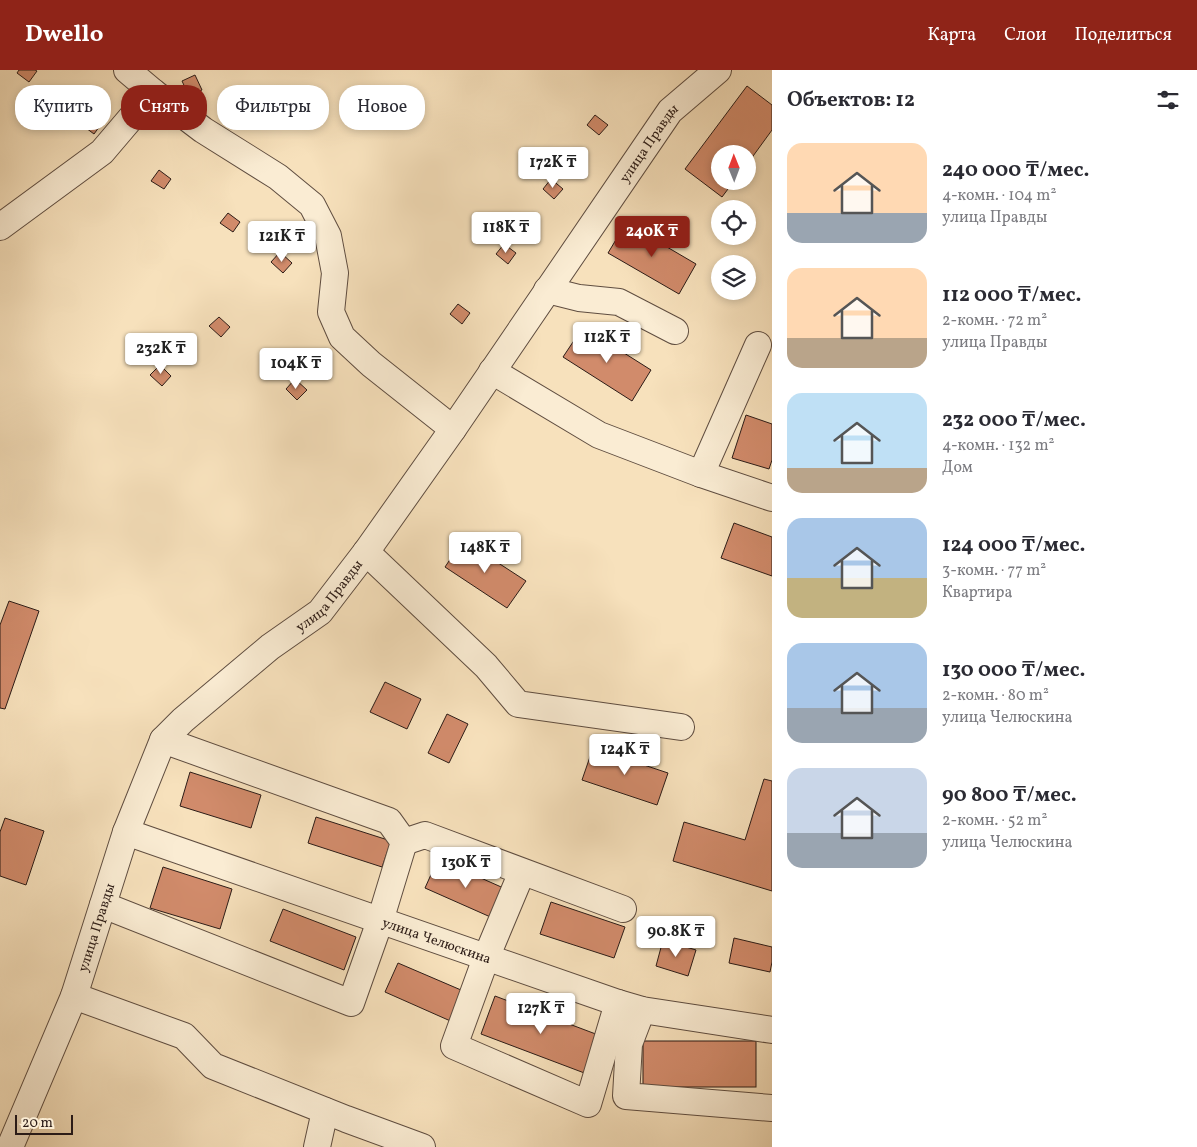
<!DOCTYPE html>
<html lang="ru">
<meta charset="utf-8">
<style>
:root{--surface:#fff;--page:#f2f2f3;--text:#2b2b33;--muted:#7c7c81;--accent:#8f2418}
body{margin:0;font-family:Vollkorn,serif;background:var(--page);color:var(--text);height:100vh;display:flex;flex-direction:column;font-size:19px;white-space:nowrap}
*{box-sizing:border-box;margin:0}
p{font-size:16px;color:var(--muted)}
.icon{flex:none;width:28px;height:28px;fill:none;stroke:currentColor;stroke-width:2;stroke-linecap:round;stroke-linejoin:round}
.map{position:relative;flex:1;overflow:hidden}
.side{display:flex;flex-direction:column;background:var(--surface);width:425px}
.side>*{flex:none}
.top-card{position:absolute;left:15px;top:15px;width:475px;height:45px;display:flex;gap:10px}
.needle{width:32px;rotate:359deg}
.fabs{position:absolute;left:711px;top:75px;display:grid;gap:10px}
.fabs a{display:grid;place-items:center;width:45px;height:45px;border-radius:50%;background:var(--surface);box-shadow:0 2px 8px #0003;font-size:25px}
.scale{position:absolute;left:15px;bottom:12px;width:58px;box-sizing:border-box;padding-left:5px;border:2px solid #2c1c17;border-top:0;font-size:14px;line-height:18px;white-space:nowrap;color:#2c1c17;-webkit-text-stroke:4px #faecd3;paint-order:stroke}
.price{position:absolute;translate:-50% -42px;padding:0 11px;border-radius:5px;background:#fff;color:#222;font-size:16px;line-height:32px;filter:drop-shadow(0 1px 2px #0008)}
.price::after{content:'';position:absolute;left:50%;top:30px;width:15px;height:11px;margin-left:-8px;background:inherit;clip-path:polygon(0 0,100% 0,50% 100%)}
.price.current{background:var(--accent);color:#fff}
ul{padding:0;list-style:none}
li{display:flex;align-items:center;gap:15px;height:125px;padding:0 15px}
li span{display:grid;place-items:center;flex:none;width:140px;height:100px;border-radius:15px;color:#555}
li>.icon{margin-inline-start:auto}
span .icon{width:60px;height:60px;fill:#fffc;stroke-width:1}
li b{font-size:21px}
h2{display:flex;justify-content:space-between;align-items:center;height:60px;padding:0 15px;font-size:21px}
.chip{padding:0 18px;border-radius:20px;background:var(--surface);box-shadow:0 2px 8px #0003;font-size:18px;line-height:45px}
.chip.current{background:var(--accent);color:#fff}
header{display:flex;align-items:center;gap:30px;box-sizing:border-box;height:70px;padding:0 25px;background:var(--accent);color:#fff}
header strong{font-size:24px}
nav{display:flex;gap:28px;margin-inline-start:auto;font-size:18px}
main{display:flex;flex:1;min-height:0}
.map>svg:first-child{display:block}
.building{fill:#d18b6b;stroke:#2c1c17}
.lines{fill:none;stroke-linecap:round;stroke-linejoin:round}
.minor-casing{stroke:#5f4d40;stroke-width:28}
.minor{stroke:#faecd3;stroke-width:26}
.labels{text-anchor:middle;stroke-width:4;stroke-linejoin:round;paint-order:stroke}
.street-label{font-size:14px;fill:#2c1c17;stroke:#faecd3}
</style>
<header>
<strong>Dwello</strong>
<nav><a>Карта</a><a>Слои</a><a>Поделиться</a></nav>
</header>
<main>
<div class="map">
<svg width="772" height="1077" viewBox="0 0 772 1077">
<rect width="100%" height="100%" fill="#f7e1bc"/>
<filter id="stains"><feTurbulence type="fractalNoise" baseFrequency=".004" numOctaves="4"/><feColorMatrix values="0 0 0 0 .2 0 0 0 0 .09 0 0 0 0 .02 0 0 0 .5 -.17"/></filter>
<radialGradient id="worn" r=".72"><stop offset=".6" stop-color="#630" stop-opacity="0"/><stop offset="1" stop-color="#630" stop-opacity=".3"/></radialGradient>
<g class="building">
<path d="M19 0H35L37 1 29 12 17 3Z"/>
<path d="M195 5 202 20 189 26 182 11Z"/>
<path d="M747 16 772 35V60L748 93V84H720V111H734L722 127 685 99Z"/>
<path d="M90 44 102 53 94 64 82 55Z"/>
<path d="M595 45 608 55 599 65 587 55Z"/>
<path d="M159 100 171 109 164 119 151 111Z"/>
<path d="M551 109 563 119 554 129 543 119Z"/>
<path d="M228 143 240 152 233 162 220 153Z"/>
<path d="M626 153 696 194 679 224 608 183Z"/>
<path d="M504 174 516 183 508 194 496 184Z"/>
<path d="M280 182 292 193 283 203 271 192Z"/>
<path d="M458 234 470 243 462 254 450 244Z"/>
<path d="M219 247 230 257 221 267 209 256Z"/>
<path d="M583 257 651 300 632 331 563 287Z"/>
<path d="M160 295 171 306 162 316 150 305Z"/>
<path d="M295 309 307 320 297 330 286 319Z"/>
<path d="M746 345 772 354V390L769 399 732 388Z"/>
<path d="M734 453 772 467V506L721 488Z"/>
<path d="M463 470 526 511 507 538 445 497Z"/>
<path d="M9 531 39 541 5 639 0 638V555Z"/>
<path d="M385 612 421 629 407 659 370 642Z"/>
<path d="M447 644 468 654 449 693 428 683Z"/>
<path d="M593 678 668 703 657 735 582 710Z"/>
<path d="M190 702 261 725 251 758 180 736Z"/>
<path d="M764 709 772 711V821L673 791 684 752 745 770Z"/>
<path d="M316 747 391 771 382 797 308 773Z"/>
<path d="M5 748 44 761 26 815 0 806V762Z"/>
<path d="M438 789 508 820 495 849 425 818Z"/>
<path d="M163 797 232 819 220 859 150 838Z"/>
<path d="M551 832 625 857 614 888 540 864Z"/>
<path d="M283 839 356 867 344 900 270 871Z"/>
<path d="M734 868 772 877V892L770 902 729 893Z"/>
<path d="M663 870 696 880 688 906 656 896Z"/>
<path d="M398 893 468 923 455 953 385 922Z"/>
<path d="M495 926 601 966 587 1004 481 964Z"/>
<rect x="643" y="971" width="113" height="46"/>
</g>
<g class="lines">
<defs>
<g id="minor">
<path d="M127 0 153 22 203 60 278 107 312 135 328 166 335 203 331 242 342 267 371 294 453 359"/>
<path d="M0 157 102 82 153 22"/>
<path d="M547 220 579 228 619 232 675 261"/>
<path d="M492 301 599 365 701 404 772 428"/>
<path d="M701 404 758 275"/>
<path d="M366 482 486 596 518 634 681 657"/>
<path id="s1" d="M126 762 618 933 642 940 772 960"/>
<path d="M404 772 425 765 623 839"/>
<path d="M522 802 486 888 454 976 588 1034 618 933"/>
<path d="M103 835 351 933 380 851 404 772 389 751 163 670"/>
<path d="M74 926 184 966 213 996 346 1049 422 1077"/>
<path d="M642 940 629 974 626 1026 772 1038"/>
<path id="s2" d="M10 1077 74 926 126 762 163 670 183 650 270 577 320 542 366 482 453 359 670 41 718 0"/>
<path d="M317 1077 325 1041"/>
</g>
</defs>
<use href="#minor" class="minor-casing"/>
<use href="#minor" class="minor"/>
</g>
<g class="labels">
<g class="street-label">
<text dy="5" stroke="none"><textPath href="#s2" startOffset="1211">улица Правды</textPath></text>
<text dy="5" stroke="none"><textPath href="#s2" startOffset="656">улица Правды</textPath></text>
<text dy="5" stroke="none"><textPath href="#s2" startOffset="236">улица Правды</textPath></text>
<text dy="5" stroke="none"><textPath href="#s1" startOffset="329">улица Челюскина</textPath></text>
</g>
</g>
<rect width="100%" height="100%" filter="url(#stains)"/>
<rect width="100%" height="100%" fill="url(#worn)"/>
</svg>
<div class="fabs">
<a><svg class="needle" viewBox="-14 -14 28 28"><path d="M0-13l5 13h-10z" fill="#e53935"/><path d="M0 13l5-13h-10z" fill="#7c7c81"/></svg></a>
<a><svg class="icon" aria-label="locate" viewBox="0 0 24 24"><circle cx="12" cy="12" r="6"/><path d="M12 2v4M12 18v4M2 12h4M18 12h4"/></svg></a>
<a><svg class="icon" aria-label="layers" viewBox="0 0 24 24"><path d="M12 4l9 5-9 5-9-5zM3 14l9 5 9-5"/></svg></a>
</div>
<div class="scale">20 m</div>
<b class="price" style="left:553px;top:119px">172K ₸</b>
<b class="price" style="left:506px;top:184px">118K ₸</b>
<b class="price current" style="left:652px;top:188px">240K ₸</b>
<b class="price" style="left:282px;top:193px">121K ₸</b>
<b class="price" style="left:607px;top:294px">112K ₸</b>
<b class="price" style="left:161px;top:305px">232K ₸</b>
<b class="price" style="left:296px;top:320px">104K ₸</b>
<b class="price" style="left:485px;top:504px">148K ₸</b>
<b class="price" style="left:625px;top:706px">124K ₸</b>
<b class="price" style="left:466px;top:819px">130K ₸</b>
<b class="price" style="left:676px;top:888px">90.8K ₸</b>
<b class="price" style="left:541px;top:965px">127K ₸</b>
<div class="top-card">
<a class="chip">Купить</a>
<a class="chip current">Снять</a>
<a class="chip">Фильтры</a>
<a class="chip">Новое</a>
</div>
</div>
<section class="side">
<h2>Объектов: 12<svg class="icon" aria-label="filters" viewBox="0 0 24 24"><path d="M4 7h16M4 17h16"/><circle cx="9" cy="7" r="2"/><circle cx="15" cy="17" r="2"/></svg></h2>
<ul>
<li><span style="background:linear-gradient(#ffd9b3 70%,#9aa5b1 0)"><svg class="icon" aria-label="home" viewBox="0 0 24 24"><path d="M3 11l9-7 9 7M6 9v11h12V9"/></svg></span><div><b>240 000 ₸/мес.</b><p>4-комн. · 104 m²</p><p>улица Правды</p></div></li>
<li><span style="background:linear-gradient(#ffd9b3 70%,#b9a48a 0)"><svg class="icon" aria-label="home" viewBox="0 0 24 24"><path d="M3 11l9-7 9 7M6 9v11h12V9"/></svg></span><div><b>112 000 ₸/мес.</b><p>2-комн. · 72 m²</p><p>улица Правды</p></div></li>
<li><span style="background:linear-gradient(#bfe0f5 75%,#b9a48a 0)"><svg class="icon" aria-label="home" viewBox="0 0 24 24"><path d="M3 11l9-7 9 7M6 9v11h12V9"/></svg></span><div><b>232 000 ₸/мес.</b><p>4-комн. · 132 m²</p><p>Дом</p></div></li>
<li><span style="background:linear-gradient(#a9c7e8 60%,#c2b280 0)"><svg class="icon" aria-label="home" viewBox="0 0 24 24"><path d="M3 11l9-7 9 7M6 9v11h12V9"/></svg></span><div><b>124 000 ₸/мес.</b><p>3-комн. · 77 m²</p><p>Квартира</p></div></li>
<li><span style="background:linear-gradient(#a9c7e8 65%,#9aa5b1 0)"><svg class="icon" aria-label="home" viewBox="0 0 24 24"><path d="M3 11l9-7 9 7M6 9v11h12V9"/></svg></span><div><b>130 000 ₸/мес.</b><p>2-комн. · 80 m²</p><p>улица Челюскина</p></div></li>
<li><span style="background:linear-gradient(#c9d6e8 65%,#9aa5b1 0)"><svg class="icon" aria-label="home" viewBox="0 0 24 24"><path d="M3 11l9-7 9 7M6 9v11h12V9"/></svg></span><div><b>90 800 ₸/мес.</b><p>2-комн. · 52 m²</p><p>улица Челюскина</p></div></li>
</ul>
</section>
</main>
